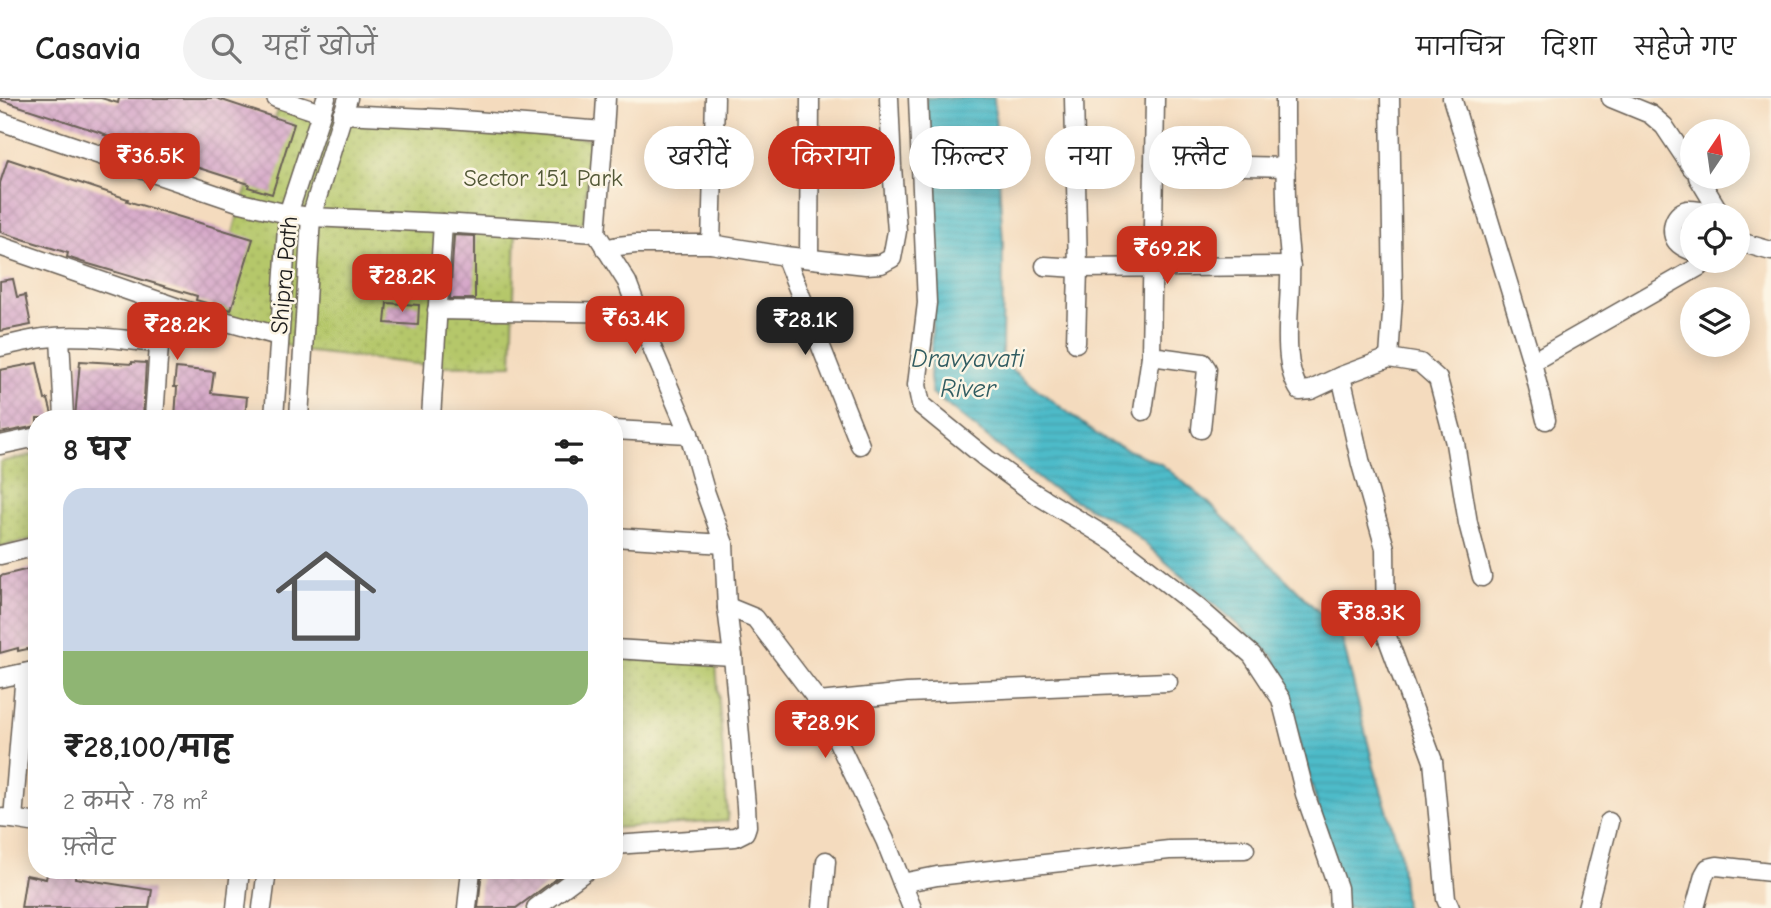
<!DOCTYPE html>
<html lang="hi">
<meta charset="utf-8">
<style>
:root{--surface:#fff;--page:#f2f2f2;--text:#222;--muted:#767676;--line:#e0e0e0;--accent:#c8321e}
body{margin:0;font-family:"Comic Neue","Playpen Sans Deva",sans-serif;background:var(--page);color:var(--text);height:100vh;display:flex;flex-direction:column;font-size:26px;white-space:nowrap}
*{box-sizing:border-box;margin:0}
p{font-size:23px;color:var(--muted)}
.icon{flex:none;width:38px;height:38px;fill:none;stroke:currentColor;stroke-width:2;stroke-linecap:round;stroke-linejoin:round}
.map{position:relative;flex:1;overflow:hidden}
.drawer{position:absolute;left:28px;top:312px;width:595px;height:469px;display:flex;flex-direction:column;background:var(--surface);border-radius:28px;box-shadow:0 4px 18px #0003}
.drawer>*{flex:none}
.guide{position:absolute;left:644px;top:28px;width:665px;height:63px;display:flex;gap:14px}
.needle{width:46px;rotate:13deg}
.buttons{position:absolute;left:1680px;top:21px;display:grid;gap:14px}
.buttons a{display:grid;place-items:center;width:70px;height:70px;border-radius:50%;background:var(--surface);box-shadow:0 4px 18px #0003;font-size:35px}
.price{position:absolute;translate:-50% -60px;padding:0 16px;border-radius:14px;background:var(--accent);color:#fff;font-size:23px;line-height:46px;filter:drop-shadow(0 2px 4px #0008)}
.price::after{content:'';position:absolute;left:50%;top:42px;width:21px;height:16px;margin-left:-10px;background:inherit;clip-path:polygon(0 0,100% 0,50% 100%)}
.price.on{background:#222;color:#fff}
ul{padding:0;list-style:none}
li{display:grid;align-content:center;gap:14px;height:371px;padding:0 35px}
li+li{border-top:2px solid var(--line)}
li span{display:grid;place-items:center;height:217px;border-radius:21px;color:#555}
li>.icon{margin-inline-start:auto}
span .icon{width:126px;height:126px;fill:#fffc;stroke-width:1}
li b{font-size:30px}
h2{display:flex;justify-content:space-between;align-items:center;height:84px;padding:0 35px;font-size:30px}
.chip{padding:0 24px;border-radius:32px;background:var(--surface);box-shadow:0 4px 18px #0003;font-size:24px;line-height:63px}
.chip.on{background:var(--accent);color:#fff}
header{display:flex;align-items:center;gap:42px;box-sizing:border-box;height:98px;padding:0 35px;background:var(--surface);border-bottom:2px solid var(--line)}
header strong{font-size:33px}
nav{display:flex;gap:38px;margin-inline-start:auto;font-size:24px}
.search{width:490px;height:63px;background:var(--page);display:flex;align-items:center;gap:18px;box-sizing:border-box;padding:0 24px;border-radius:38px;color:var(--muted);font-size:26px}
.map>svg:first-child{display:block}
.park{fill:url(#park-dots);stroke:#687243;stroke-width:2}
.water{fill:url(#water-rules);stroke:#356c72;stroke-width:2}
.building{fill:url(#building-cross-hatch)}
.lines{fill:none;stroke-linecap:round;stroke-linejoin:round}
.minor-casing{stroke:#685f55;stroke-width:21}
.minor{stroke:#fff;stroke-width:18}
.labels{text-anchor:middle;stroke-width:5;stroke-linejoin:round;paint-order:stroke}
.park-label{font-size:24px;fill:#525837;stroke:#fcf5e5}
.street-label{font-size:24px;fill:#1c1c1c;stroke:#fcf5e5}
.water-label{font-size:26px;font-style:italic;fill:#305c61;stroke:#fcf5e5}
</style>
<header>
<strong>Casavia</strong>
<div class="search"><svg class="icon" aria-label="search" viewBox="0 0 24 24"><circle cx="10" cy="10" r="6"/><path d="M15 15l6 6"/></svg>यहाँ खोजें</div>
<nav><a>मानचित्र</a><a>दिशा</a><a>सहेजे गए</a></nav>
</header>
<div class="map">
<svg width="1771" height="810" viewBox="0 0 1771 810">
<defs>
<pattern id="park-dots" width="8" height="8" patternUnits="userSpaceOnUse" patternTransform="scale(1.75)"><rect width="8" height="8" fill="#b5c76a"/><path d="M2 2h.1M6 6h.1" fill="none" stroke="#9baa5b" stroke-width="1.8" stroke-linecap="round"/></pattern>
<pattern id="water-rules" width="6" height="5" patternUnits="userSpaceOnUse" patternTransform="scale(1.75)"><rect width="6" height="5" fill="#4ebbc9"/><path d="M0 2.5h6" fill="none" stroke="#44a0ac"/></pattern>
<pattern id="building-cross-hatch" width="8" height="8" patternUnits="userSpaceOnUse" patternTransform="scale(1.75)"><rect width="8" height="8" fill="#d6a8c9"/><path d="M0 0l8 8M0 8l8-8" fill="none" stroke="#b790ac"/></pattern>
</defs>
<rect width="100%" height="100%" fill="#fcf5e5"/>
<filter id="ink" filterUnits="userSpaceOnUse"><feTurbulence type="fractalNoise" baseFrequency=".0143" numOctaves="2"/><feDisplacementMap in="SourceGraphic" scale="14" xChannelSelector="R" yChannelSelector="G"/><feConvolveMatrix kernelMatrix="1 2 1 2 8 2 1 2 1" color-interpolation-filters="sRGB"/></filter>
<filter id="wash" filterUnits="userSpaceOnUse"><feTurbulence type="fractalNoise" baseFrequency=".00686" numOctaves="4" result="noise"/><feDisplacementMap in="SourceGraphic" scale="28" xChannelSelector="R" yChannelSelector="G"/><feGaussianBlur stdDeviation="1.57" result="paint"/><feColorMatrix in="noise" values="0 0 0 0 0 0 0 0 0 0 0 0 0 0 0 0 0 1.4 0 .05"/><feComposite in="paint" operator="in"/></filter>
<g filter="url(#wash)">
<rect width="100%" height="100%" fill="#f4dbbe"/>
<g class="park">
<path d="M282 2 321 15 500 25 502 35 590 41 584 125 515 121 516 130 512 267 434 268 302 253 211 219 241 105Z"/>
<path d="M37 356V440L0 449V364Z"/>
<path d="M614 560 716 565 728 723 614 730Z"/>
</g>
<path class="water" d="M926 0H994L1003 145 1002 256 1012 272 1103 341 1161 366 1208 404 1341 536 1374 669 1400 754 1405 810H1336L1334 764 1274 559 1125 428 1049 389 932 295 930 280 934 176Z"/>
<g id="blocks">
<g class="building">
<path d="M1 0H101L118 5 119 0H216L294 26 272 96 248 89 249 86 177 63 142 51 143 50 104 37 105 36 0 2Z"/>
<path d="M8 61 128 101 127 103 253 141 231 212 196 202 197 198 82 164 67 159 68 155 0 134V85Z"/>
<path d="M454 137 475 138V201H450Z"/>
<path d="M13 181 17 199 25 197 31 227 0 233V183Z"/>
<path d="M387 205 419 207 418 227 385 225Z"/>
<path d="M80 263 132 266V264L146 265 143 320H75Z"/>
<path d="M37 265 45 302 48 301 53 320H37V328L0 335V272Z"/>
<path d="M176 270 214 274 211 295 247 299 245 320 206 318V320H175L177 289H174Z"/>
<path d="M37 469V549L18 553V550L0 555V478Z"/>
<path d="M48 772H76L75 780 152 792 149 810H21L26 777 46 781Z"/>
<path d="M482 772H568L516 810H478Z"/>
</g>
</g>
</g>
<g filter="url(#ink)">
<use href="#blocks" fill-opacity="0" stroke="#685f55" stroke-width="2"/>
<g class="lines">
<defs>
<g id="minor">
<path d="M276 0 321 15"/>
<path d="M918 0 927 205 917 287 921 307 987 361 1034 395 1113 443 1196 508 1252 557 1281 601 1305 696 1338 790 1339 810"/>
<path d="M1074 0 1078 170 1076 245"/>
<path d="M1285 0C1285 43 1285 86 1287 129 1288 142 1290 154 1290 167 1292 203 1279 263 1300 293L1311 292 1341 278 1389 260 1420 265 1438 281 1455 345 1468 425 1482 479"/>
<path d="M1452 0 1532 264 1546 322"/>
<path d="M1611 0 1650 16 1664 28 1692 70"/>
<path d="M342 16 449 21 604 33 596 135"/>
<path d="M0 23 241 105 288 116 311 119 443 125 596 135 627 184 651 247 689 336 705 393 724 446 614 439"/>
<path d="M604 33 606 0"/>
<path d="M1154 66 1155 0"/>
<path d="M1698 79 1721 117"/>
<path d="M1738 142 1740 144 1771 153"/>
<path d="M711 146 715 0"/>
<path d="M0 148 187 213 279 238"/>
<path d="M605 151 618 148 636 146H711L785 158 866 167 881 166 892 160 897 133 892 69 889 0"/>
<path d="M1692 153C1687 151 1681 149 1677 144 1669 135 1673 115 1687 112 1697 111 1711 115 1721 117"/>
<path d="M785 158 860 347"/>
<path d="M809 160 810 0"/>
<path d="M1045 168 1078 170 1291 168"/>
<path d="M437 212 639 215"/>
<path d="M60 239 64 320"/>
<path d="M0 249C14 246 29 242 43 240 81 235 121 242 159 245"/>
<path d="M1389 260 1393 200 1390 0"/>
<path d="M1532 264 1709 163"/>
<path d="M1341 278 1361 366 1385 450 1386 536 1433 663 1446 801 1450 810"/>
<path d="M1143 313 1151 258"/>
<path d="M154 320 162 204"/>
<path d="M274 320 288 116 326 0"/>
<path d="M299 320 311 119 348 0"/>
<path d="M431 320 443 125"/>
<path d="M1201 331 1207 271 1203 265 1151 258 1154 66 1286 69"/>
<path d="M614 332 689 336"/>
<path d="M0 347 37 339"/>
<path d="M0 457 37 448"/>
<path d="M727 510 733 511 755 520 819 604 885 742 912 810"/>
<path d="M614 551 733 558"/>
<path d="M0 580 33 573"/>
<path d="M819 604 907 595 1168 584"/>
<path d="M0 720 13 721 25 575"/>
<path d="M13 721 37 725"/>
<path d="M614 747 735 739 745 734 747 728 746 708 733 558 727 510 724 446"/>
<path d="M902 785 937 778 1169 752 1245 751"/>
<path d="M236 810 240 772"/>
<path d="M262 810 267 772"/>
<path d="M467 810 471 772"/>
<path d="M536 810 587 772"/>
<path d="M822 810 826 763"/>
<path d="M1587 810 1609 724"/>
<path d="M1695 810 1704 777 1708 770 1717 768 1771 774"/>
</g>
</defs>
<use href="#minor" class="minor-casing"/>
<use href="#minor" class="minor"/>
</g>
</g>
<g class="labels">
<g class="park-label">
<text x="543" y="88">Sector 151 Park</text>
</g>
<g class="street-label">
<text transform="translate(284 177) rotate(-85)" y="8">Shipra Path</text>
</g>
<g class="water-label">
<text x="968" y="269">Dravyavati<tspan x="968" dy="30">River</tspan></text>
</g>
</g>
</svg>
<div class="buttons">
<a><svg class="needle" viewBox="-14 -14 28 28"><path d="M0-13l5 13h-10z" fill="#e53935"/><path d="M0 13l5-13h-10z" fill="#767676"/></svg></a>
<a><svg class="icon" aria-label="locate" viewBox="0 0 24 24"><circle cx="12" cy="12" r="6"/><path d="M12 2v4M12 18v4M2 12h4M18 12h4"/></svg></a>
<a><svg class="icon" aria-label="layers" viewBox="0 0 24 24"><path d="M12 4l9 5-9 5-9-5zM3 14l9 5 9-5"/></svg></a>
</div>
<b class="price" style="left:150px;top:95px">₹36.5K</b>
<b class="price" style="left:1167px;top:188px">₹69.2K</b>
<b class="price" style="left:402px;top:216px">₹28.2K</b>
<b class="price" style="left:635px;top:258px">₹63.4K</b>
<b class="price on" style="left:805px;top:259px">₹28.1K</b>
<b class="price" style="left:177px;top:264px">₹28.2K</b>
<b class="price" style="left:1371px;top:552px">₹38.3K</b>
<b class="price" style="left:825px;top:662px">₹28.9K</b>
<div class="guide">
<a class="chip">खरीदें</a>
<a class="chip on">किराया</a>
<a class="chip">फ़िल्टर</a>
<a class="chip">नया</a>
<a class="chip">फ़्लैट</a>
</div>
<section class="drawer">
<h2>8 घर<svg class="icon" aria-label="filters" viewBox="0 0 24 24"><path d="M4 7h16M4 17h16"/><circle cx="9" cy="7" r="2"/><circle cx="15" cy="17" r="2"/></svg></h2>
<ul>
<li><span style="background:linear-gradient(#c9d6e8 75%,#8fb573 0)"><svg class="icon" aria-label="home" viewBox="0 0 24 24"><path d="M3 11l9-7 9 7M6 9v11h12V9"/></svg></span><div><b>₹28,100/माह</b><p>2 कमरे · 78 m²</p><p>फ़्लैट</p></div></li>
</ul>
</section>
</div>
